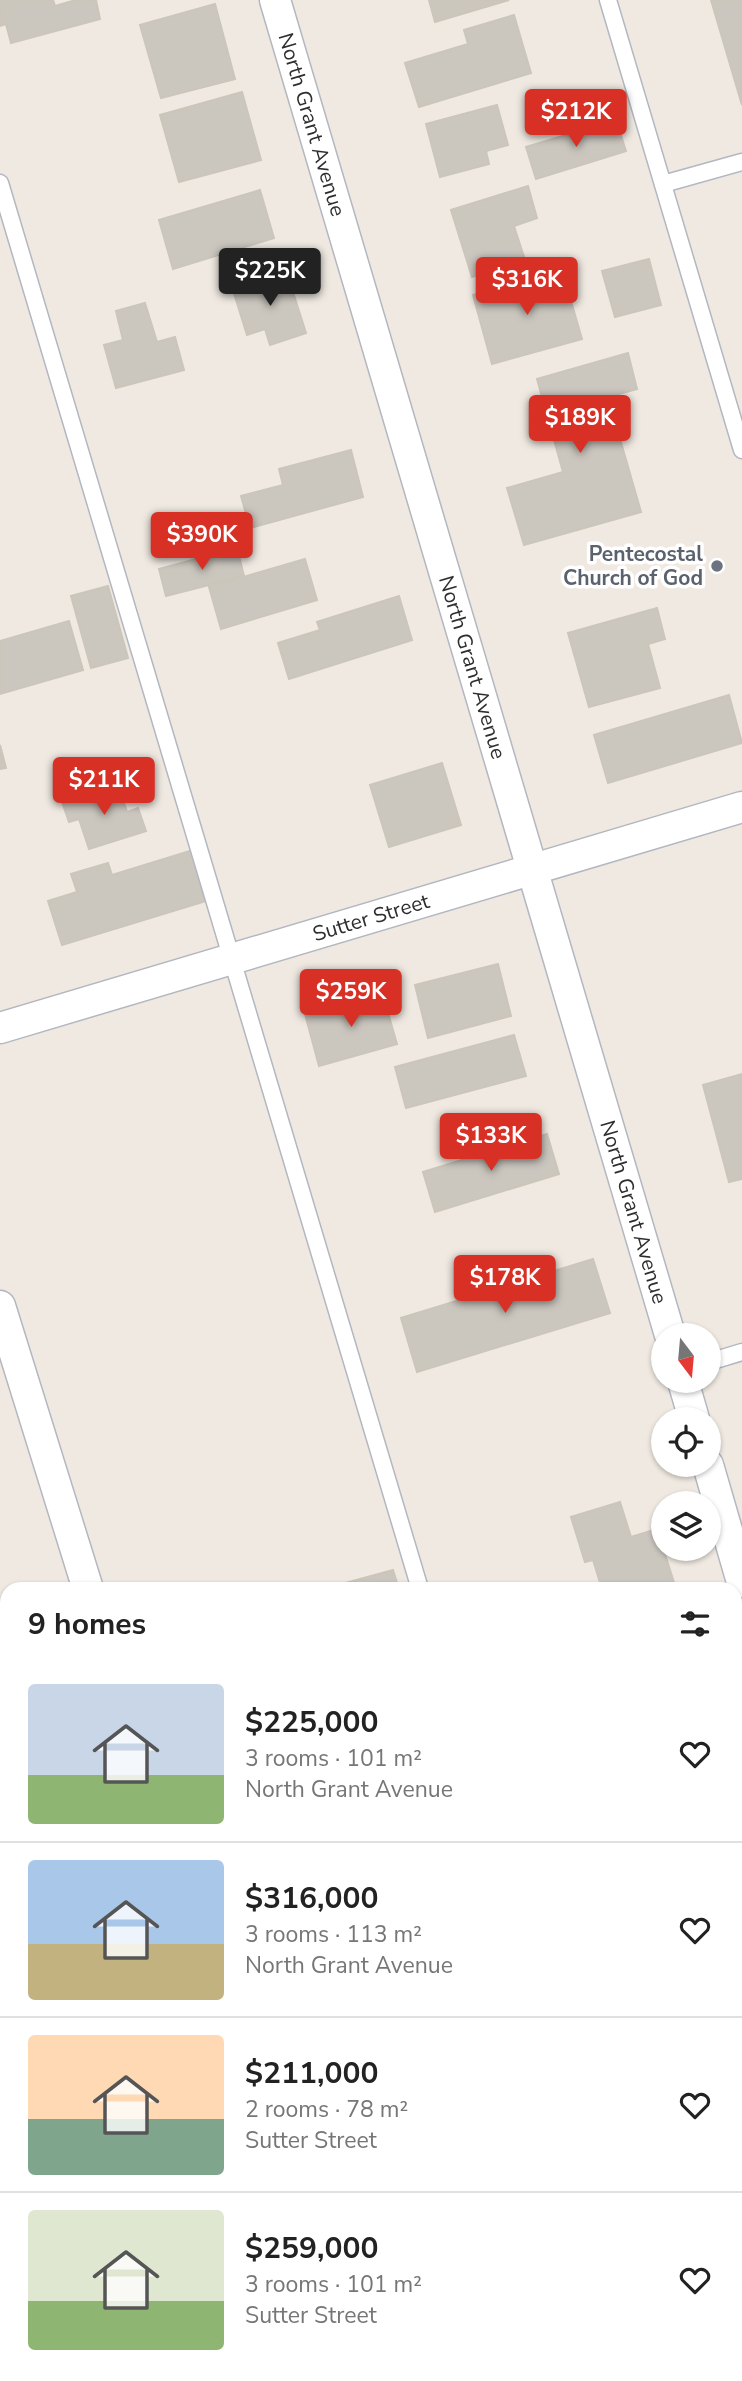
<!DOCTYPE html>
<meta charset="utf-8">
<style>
:root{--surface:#fff;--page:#f2f2f2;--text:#222;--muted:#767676;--line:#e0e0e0;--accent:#d93025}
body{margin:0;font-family:"Nunito Sans",sans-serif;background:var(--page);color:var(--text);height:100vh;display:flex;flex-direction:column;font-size:26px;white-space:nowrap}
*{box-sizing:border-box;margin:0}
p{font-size:23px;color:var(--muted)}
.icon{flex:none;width:38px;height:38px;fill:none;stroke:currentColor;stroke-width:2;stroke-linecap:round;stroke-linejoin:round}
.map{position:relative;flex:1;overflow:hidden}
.sheet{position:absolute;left:0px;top:1582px;width:742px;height:800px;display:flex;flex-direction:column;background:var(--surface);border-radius:21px 21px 0 0;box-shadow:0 2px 5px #0004}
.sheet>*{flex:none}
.needle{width:46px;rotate:164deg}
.fabs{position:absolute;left:651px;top:1323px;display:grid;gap:14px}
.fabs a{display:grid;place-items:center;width:70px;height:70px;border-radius:50%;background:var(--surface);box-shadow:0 2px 5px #0004;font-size:35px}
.price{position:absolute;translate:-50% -60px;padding:0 16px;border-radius:7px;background:var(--accent);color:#fff;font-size:23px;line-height:46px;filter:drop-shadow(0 2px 4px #0008)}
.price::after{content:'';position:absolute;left:50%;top:42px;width:21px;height:16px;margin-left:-10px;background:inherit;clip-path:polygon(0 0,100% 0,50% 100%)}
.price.active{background:#222;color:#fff}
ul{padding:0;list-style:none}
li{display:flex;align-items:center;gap:21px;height:175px;padding:0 28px}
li+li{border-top:2px solid var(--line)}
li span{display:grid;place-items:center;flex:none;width:196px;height:140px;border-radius:7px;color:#555}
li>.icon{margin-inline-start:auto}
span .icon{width:84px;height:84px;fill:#fffc;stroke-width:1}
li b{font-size:30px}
h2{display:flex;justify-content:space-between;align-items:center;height:84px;padding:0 28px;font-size:30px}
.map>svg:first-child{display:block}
.building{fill:#cbc7bf;stroke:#cbc5ba;stroke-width:2}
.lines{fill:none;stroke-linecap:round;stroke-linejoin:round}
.lane-casing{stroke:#b4b7c1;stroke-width:19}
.street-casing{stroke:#b4b7c1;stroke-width:33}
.lane{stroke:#fff;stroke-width:16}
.street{stroke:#fff;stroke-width:30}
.worship-dot{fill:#6b7280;stroke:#fff;stroke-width:2.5}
.labels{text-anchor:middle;stroke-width:7;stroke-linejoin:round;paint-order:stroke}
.street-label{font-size:21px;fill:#2e2e2e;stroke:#fff}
.worship-label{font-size:21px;font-weight:bold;fill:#5b616d;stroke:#fff;text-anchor:end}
</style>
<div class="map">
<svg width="742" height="2381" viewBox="0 0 742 2381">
<rect width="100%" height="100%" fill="#efe9e1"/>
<g class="building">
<path d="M0 0H53L55 6 76 0H96L100 19 11 43 6 24 0 26Z"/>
<path d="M429 0H509L435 22Z"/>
<path d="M711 0H742V105Z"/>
<path d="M215 4 235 79 161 98 140 25Z"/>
<path d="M514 15 531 73 419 107 405 63 468 44 464 30Z"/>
<path d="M242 92 261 160 179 182 160 115Z"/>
<path d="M497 105 508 145 486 151 489 164 440 177 426 124Z"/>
<path d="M616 120 626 151 536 179 526 147Z"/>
<path d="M528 186 537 218 514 226 525 260 472 277 451 210Z"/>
<path d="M260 190 274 238 173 269 159 220Z"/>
<path d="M649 259 661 305 615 317 602 271Z"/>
<path d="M286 270 306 333 270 345 265 329 247 335 232 287Z"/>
<path d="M562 270 582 339 492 364 473 295Z"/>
<path d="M145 303 157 342 175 337 184 370 116 388 104 345 123 340 116 311Z"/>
<path d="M628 353 637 389 608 397 641 512 524 545 507 488 563 472 537 379Z"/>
<path d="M351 450 363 497 250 528 241 496 283 485 279 469Z"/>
<path d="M237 548 244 576 166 596 159 569Z"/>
<path d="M305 559 317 600 221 629 209 587Z"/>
<path d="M108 586 128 658 91 668 71 596Z"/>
<path d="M399 596 412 640 289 679 278 643 320 630 317 622Z"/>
<path d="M657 608 665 639 648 644 660 688 589 707 568 633Z"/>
<path d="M69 621 83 670 0 694V641Z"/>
<path d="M729 695 742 743 608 783 594 735Z"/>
<path d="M0 745 6 768 0 769Z"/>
<path d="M442 763 461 825 389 847 370 785Z"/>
<path d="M118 784 127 812 138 808 146 831 89 849 79 819 69 822 62 802Z"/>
<path d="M193 850 209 900 62 945 48 901 77 892 71 874 108 863 112 875Z"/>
<path d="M498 964 511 1016 428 1038 415 985Z"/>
<path d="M382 992 397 1044 319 1066 305 1014Z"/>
<path d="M514 1035 526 1076 406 1108 395 1067Z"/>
<path d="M742 1074V1179L729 1182 703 1085Z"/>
<path d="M547 1134 559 1174 435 1212 423 1172Z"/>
<path d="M593 1259 610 1313 417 1372 401 1318Z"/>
<path d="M620 1502 631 1537 657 1529 676 1589H602L593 1560 585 1562 571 1517Z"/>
<path d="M393 1570 399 1589H344L342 1584Z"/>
<path d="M7 1791V1832L0 1834V1793Z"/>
<path d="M735 1805 742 1827V1870L735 1872Z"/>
<path d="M7 1908V1942L0 1944V1910Z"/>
<path d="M742 1938V1996L735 1998V1940Z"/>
<path d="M7 2076V2104L0 2079Z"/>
<path d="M428 2375H477L478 2377 467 2381H430Z"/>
</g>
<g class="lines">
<defs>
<g id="lane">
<path d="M608 0 742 450"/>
<path d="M0 183 420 1589"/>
<path d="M663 184 742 162"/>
<path d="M709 1362 742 1352"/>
<path d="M653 2375 655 2381"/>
</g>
<g id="street">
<path id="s1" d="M275 0 670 1335"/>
<path id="s2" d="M0 1028 742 807"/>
<path d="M0 1306 88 1589"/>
<path d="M683 1381 694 1419"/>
<path d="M708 1465 742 1582"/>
<path d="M735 2066 742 2064"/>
<path d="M0 2278 7 2276"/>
<path d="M325 2375 327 2381"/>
</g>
</defs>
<use href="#lane" class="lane-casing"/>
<use href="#street" class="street-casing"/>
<use href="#lane" class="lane"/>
<use href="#street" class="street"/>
</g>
<circle class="worship-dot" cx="717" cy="566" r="7"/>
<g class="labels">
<g class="street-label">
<text dy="7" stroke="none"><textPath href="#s1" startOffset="130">North Grant Avenue</textPath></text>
<text dy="7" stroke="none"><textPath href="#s1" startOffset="696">North Grant Avenue</textPath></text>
<text dy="7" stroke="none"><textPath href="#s2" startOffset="387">Sutter Street</textPath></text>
<text dy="7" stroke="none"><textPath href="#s1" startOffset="1264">North Grant Avenue</textPath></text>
</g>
<g class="worship-label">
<text x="703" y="561">Pentecostal<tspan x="703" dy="24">Church of God</tspan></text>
</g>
</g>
</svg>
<div class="fabs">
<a><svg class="needle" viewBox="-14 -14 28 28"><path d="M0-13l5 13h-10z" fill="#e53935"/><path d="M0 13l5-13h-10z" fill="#767676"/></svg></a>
<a><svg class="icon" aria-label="locate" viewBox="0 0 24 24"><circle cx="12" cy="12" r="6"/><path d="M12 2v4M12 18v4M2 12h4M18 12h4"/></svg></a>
<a><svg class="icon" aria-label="layers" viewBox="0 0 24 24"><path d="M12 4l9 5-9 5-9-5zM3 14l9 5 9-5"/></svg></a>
</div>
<b class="price" style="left:576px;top:149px">$212K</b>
<b class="price active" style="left:270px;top:308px">$225K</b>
<b class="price" style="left:527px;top:317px">$316K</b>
<b class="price" style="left:580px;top:455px">$189K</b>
<b class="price" style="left:202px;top:572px">$390K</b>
<b class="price" style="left:104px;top:817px">$211K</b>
<b class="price" style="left:351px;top:1029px">$259K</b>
<b class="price" style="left:491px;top:1173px">$133K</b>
<b class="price" style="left:505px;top:1315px">$178K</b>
<section class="sheet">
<h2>9 homes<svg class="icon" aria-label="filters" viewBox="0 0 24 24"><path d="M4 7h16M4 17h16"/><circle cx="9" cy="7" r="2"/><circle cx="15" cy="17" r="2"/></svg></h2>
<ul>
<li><span style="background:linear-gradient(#c9d6e8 65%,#8fb573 0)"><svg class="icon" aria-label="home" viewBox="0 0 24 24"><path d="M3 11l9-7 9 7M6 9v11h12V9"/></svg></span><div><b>$225,000</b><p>3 rooms · 101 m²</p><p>North Grant Avenue</p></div><svg class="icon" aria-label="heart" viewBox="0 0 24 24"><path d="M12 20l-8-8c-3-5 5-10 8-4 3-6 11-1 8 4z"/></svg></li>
<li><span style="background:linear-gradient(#a9c7e8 60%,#c2b280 0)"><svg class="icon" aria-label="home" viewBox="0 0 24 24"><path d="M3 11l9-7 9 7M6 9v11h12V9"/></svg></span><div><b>$316,000</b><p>3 rooms · 113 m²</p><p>North Grant Avenue</p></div><svg class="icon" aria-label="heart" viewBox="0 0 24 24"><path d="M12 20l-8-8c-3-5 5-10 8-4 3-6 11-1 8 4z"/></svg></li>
<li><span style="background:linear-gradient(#ffd9b3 60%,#7fa58c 0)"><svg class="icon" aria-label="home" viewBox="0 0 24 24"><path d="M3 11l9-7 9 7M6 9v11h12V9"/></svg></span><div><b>$211,000</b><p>2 rooms · 78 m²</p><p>Sutter Street</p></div><svg class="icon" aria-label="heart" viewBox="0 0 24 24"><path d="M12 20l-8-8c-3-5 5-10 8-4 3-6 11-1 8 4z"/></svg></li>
<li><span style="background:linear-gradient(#dfe7d0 65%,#8fb573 0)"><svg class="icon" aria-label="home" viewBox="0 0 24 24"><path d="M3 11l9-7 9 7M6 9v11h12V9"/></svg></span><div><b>$259,000</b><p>3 rooms · 101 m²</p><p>Sutter Street</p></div><svg class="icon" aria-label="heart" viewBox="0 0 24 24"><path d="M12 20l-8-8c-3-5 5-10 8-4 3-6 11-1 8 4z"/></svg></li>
</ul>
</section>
</div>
